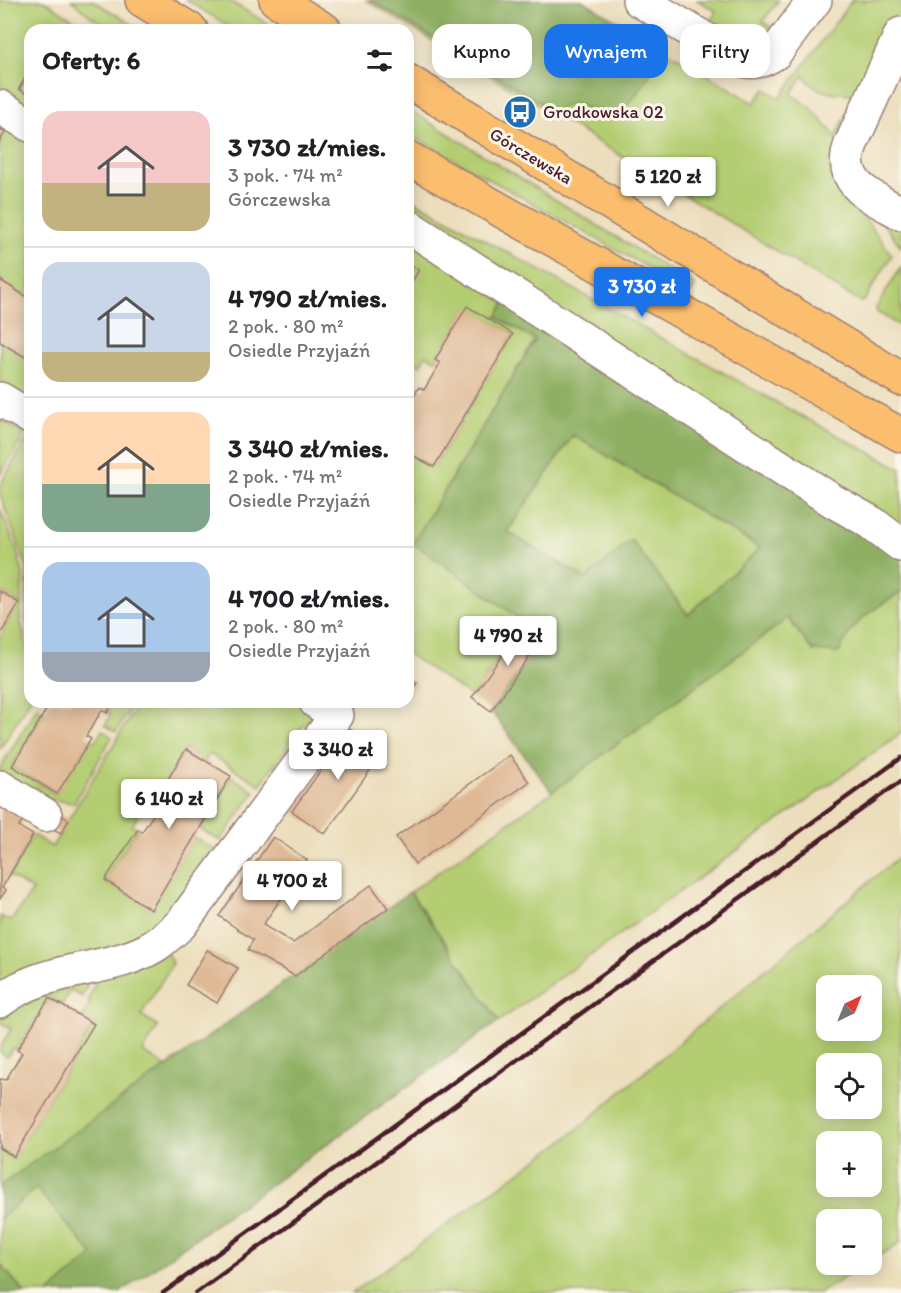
<!DOCTYPE html>
<html lang="pl">
<meta charset="utf-8">
<style>
:root{--surface:#fff;--page:#f6f6f6;--text:#202124;--muted:#757577;--line:#e0e0e0;--accent:#1a73e8}
body{margin:0;font-family:Itim,sans-serif;background:var(--page);color:var(--text);height:100vh;display:flex;flex-direction:column;font-size:22px;white-space:nowrap}
*{box-sizing:border-box;margin:0}
p{font-size:20px;color:var(--muted)}
.icon{flex:none;width:33px;height:33px;fill:none;stroke:currentColor;stroke-width:2;stroke-linecap:round;stroke-linejoin:round}
.map{position:relative;flex:1;overflow:hidden}
.panel{position:absolute;left:24px;top:24px;width:390px;height:684px;display:flex;flex-direction:column;background:var(--surface);border-radius:18px;box-shadow:0 3px 15px #0003}
.panel>*{flex:none}
.hud{position:absolute;left:432px;top:24px;width:378px;height:54px;display:flex;gap:12px}
.needle{width:39px;rotate:43deg}
.buttons{position:absolute;left:816px;top:975px;display:grid;gap:12px}
.buttons a{display:grid;place-items:center;width:66px;height:66px;border-radius:12px;background:var(--surface);box-shadow:0 3px 15px #0003;font-size:30px}
.price{position:absolute;translate:-50% -51px;padding:0 14px;border-radius:6px;background:#fff;color:#222;font-size:20px;line-height:39px;filter:drop-shadow(0 2px 3px #0008)}
.price::after{content:'';position:absolute;left:50%;top:36px;width:18px;height:14px;margin-left:-9px;background:inherit;clip-path:polygon(0 0,100% 0,50% 100%)}
.price.active{background:var(--accent);color:#fff}
ul{padding:0;list-style:none}
li{display:flex;align-items:center;gap:18px;height:150px;padding:0 18px}
li+li{border-top:2px solid var(--line)}
li span{display:grid;place-items:center;flex:none;width:168px;height:120px;border-radius:18px;color:#555}
li>.icon{margin-inline-start:auto}
span .icon{width:72px;height:72px;fill:#fffc;stroke-width:1}
li b{font-size:26px}
h2{display:flex;justify-content:space-between;align-items:center;height:72px;padding:0 18px;font-size:26px}
.chip{padding:0 21px;border-radius:18px;background:var(--surface);box-shadow:0 3px 15px #0003;font-size:21px;line-height:54px}
.chip.active{background:var(--accent);color:#fff}
.map>svg:first-child{display:block}
.green{fill:#b4cd72;stroke:#7f764e;stroke-width:1.5;fill-rule:evenodd}
.forest{fill:#8fb064;stroke:#6c6848;stroke-width:1.5;fill-rule:evenodd}
.building{fill:#dfb996}
.lines{fill:none;stroke-linecap:round;stroke-linejoin:round}
.minor-casing{stroke:#9b7e74;stroke-width:36}
.major-casing{stroke:#9b7e74;stroke-width:36}
.minor{stroke:#fff;stroke-width:33}
.major{stroke:#fbbd6e;stroke-width:33}
.rail{stroke:#4a1f2b;stroke-width:4.5}
.labels{text-anchor:middle;stroke-width:6;stroke-linejoin:round;paint-order:stroke}
.poi-label{font-size:18px;fill:#4a1f2b;stroke:#fbf7ec;text-anchor:start}
.street-label{font-size:18px;fill:#4a1f2b;stroke:#fbf7ec}
</style>
<div class="map">
<svg width="901" height="1293" viewBox="0 0 901 1293">
<rect width="100%" height="100%" fill="#fbf7ec"/>
<filter id="ink" filterUnits="userSpaceOnUse"><feTurbulence type="fractalNoise" baseFrequency=".0167" numOctaves="2"/><feDisplacementMap in="SourceGraphic" scale="12" xChannelSelector="R" yChannelSelector="G"/><feConvolveMatrix kernelMatrix="1 2 1 2 8 2 1 2 1" color-interpolation-filters="sRGB"/></filter>
<filter id="wash" filterUnits="userSpaceOnUse"><feTurbulence type="fractalNoise" baseFrequency=".008" numOctaves="4" result="noise"/><feDisplacementMap in="SourceGraphic" scale="24" xChannelSelector="R" yChannelSelector="G"/><feGaussianBlur stdDeviation="1.35" result="paint"/><feColorMatrix in="noise" values="0 0 0 0 0 0 0 0 0 0 0 0 0 0 0 0 0 1.4 0 .05"/><feComposite in="paint" operator="in"/></filter>
<g filter="url(#wash)">
<rect width="100%" height="100%" fill="#ecdebc"/>
<g class="green">
<path d="M0 0H44L90 30H30V70L19 88 30 96V117L0 99Z"/>
<path d="M71 0H92L142 30H114L90 16Z"/>
<path d="M186 0H228L274 28 273 30H235Z"/>
<path d="M366 0H371L554 111C576 98 587 109 606 120 631 111 643 83 656 62L651 44 643 36 754 103 765 89 780 98 852 0H901V13L895 21 849 197 892 255 864 301 860 302ZM804 75C815 95 836 93 855 94L836 137 811 108 791 94Z"/>
<path d="M697 0H779L763 21 778 32 774 37 752 47 707 27 716 11Z"/>
<path d="M408 109 696 286 692 292 408 134Z"/>
<path d="M0 116 30 134V299L0 280V141L5 132 0 129Z"/>
<path d="M408 197 794 412 901 469V537L408 219Z"/>
<path d="M877 214 901 227V247Z"/>
<path d="M408 240 505 303 497 317 535 339 413 543 526 623 472 697 408 654V453L434 467 513 334 467 307 435 360 426 355 420 365 408 358V288L418 270 408 264Z"/>
<path d="M901 267V327L877 312 876 308Z"/>
<path d="M0 342 30 360V409L0 391Z"/>
<path d="M408 366 416 371 411 381 419 387 408 405Z"/>
<path d="M0 419 25 434 0 475Z"/>
<path d="M30 434V641L26 620 27 567 0 495V485Z"/>
<path d="M573 435 760 548 688 615 631 540 586 579 507 532Z"/>
<path d="M0 509 17 550 23 574 20 620 30 657V699L0 749V635L19 603 0 591Z"/>
<path d="M901 592V733L499 1021 410 892 552 792 788 618 813 651 845 640 854 625 866 614Z"/>
<path d="M114 702H134L116 732 105 725 111 715 107 713Z"/>
<path d="M139 702H302L315 716 303 725 260 785 210 754 205 761 186 749 154 802 149 799 132 825 138 829 105 880 151 909 194 837 215 850 162 922 135 941 0 987V916L11 921 33 890 9 876 33 835 52 847Z"/>
<path d="M37 707 45 713 12 766 56 794 91 739 95 742 102 730 112 737 74 803 31 797 0 777V768Z"/>
<path d="M231 776 255 792 220 841 200 829Z"/>
<path d="M901 855V1242L872 1260V1220H826V1264L865 1265 819 1293H352L568 1137ZM826 986H872V1030H826ZM826 1064H872V1108H826ZM826 1142H872V1186H826Z"/>
<path d="M167 953 172 962 171 966 141 1015 158 1026 143 1052 167 1067 0 1186V1148L14 1156 94 1025 82 1017 90 1003 88 1001 94 986 92 973Z"/>
<path d="M89 981 82 997 71 990 62 1005 49 998 17 1050 13 1048 7 1057 0 1052V1048L11 1029 0 1022 2 1009Z"/>
<path d="M36 1188 94 1255 49 1293H25L0 1264V1219Z"/>
</g>
<g class="forest">
<path d="M371 0H582L643 36 656 52C655 74 627 113 606 120 588 109 575 98 555 111Z"/>
<path d="M505 303 901 556V592C873 610 852 620 839 653L813 651 788 618 552 792 491 711 544 636 413 543 535 340 497 317ZM573 435 760 548 688 615 631 540 586 579 507 532Z"/>
<path d="M410 892 499 1021 119 1293H49L93 1255 36 1188 0 1219V1186Z"/>
<path d="M0 1264 25 1293H0Z"/>
</g>
<g id="blocks">
<g class="building">
<path d="M30 70V96L19 89Z"/>
<path d="M0 129 5 132 0 141Z"/>
<path d="M408 264 419 270 408 288Z"/>
<path d="M0 280 30 299V360L0 342Z"/>
<path d="M467 306 513 334 434 467 408 453V405L419 387 424 390 440 363 435 360Z"/>
<path d="M0 591 19 603 0 635Z"/>
<path d="M526 623 544 636 491 711 472 697Z"/>
<path d="M408 677 417 683 408 696Z"/>
<path d="M51 702H114L107 713 102 710 86 736 91 739 57 794 12 766Z"/>
<path d="M350 729 383 752 325 834 292 811Z"/>
<path d="M186 749 231 776 151 910 105 880 138 829 142 832 159 806 154 802Z"/>
<path d="M510 755 529 782 415 864 396 837Z"/>
<path d="M0 805 23 819 19 827 33 835 2 888 6 890 0 899Z"/>
<path d="M59 814 69 820 61 833 51 828Z"/>
<path d="M273 837 307 860 263 925 293 943 371 885 388 908 295 976 248 950 253 940 219 916Z"/>
<path d="M207 950 238 968 217 1003 186 985Z"/>
<path d="M49 998 94 1024 14 1157 0 1148V1079L6 1080 22 1053 17 1050Z"/>
</g>
</g>
</g>
<g filter="url(#ink)">
<use href="#blocks" fill-opacity="0" stroke="#9b7e74" stroke-width="1.5"/>
<g class="lines">
<defs>
<g id="minor">
<path d="M639 0 739 59C753 64 763 61 775 53L815 0"/>
<path d="M901 34 851 144C836 184 872 197 901 213"/>
<path d="M0 107 30 125"/>
<path d="M408 226 833 501 872 523 901 545"/>
<path d="M0 399 30 417"/>
<path d="M0 787 45 815"/>
<path d="M0 1001C46 964 111 974 156 945 165 939 173 931 181 924L337 715 316 702"/>
</g>
<g id="major">
<path d="M142 0 191 30"/>
<path d="M276 0 325 30"/>
<path d="M408 81 901 379"/>
<path d="M408 158 901 435"/>
</g>
</defs>
<use href="#minor" class="minor-casing"/>
<use href="#major" class="major-casing"/>
<use href="#minor" class="minor"/>
<use href="#major" class="major"/>
<g class="rail">
<path d="M163 1293 901 758"/>
<path d="M196 1293 901 781"/>
</g>
</g>
</g>
<defs>
<symbol id="bus-disc" viewBox="-11 -11 22 22"><circle r="9.5" fill="#1f6fb2" stroke="#fbf7ec"/><path d="M-5-6H5V4H4V6H2V4H-2V6H-4V4H-5ZM-3.5-4V0h7V-4ZM-3.5 1.2v1.5H-2V1.2ZM2 1.2v1.5H3.5V1.2Z" fill="#fff"/></symbol>
</defs>
<g fill-rule="evenodd">
<use href="#bus-disc" x="501" y="93" width="38" height="38"/>
</g>
<g class="labels">
<g class="poi-label">
<text x="543" y="118">Grodkowska 02</text>
</g>
<g class="street-label">
<text transform="translate(531 156) rotate(31)" y="6">Górczewska</text>
</g>
</g>
</svg>
<div class="buttons">
<a><svg class="needle" viewBox="-14 -14 28 28"><path d="M0-13l5 13h-10z" fill="#e53935"/><path d="M0 13l5-13h-10z" fill="#757577"/></svg></a>
<a><svg class="icon" aria-label="locate" viewBox="0 0 24 24"><circle cx="12" cy="12" r="6"/><path d="M12 2v4M12 18v4M2 12h4M18 12h4"/></svg></a>
<a>+</a>
<a>−</a>
</div>
<b class="price" style="left:668px;top:208px">5 120 zł</b>
<b class="price active" style="left:642px;top:318px">3 730 zł</b>
<b class="price" style="left:508px;top:667px">4 790 zł</b>
<b class="price" style="left:338px;top:781px">3 340 zł</b>
<b class="price" style="left:169px;top:830px">6 140 zł</b>
<b class="price" style="left:292px;top:912px">4 700 zł</b>
<div class="hud">
<a class="chip">Kupno</a>
<a class="chip active">Wynajem</a>
<a class="chip">Filtry</a>
</div>
<section class="panel">
<h2>Oferty: 6<svg class="icon" aria-label="filters" viewBox="0 0 24 24"><path d="M4 7h16M4 17h16"/><circle cx="9" cy="7" r="2"/><circle cx="15" cy="17" r="2"/></svg></h2>
<ul>
<li><span style="background:linear-gradient(#f6c9c9 60%,#c2b280 0)"><svg class="icon" aria-label="home" viewBox="0 0 24 24"><path d="M3 11l9-7 9 7M6 9v11h12V9"/></svg></span><div><b>3 730 zł/mies.</b><p>3 pok. · 74 m²</p><p>Górczewska</p></div></li>
<li><span style="background:linear-gradient(#c9d6e8 75%,#c2b280 0)"><svg class="icon" aria-label="home" viewBox="0 0 24 24"><path d="M3 11l9-7 9 7M6 9v11h12V9"/></svg></span><div><b>4 790 zł/mies.</b><p>2 pok. · 80 m²</p><p>Osiedle Przyjaźń</p></div></li>
<li><span style="background:linear-gradient(#ffd9b3 60%,#7fa58c 0)"><svg class="icon" aria-label="home" viewBox="0 0 24 24"><path d="M3 11l9-7 9 7M6 9v11h12V9"/></svg></span><div><b>3 340 zł/mies.</b><p>2 pok. · 74 m²</p><p>Osiedle Przyjaźń</p></div></li>
<li><span style="background:linear-gradient(#a9c7e8 75%,#9aa5b1 0)"><svg class="icon" aria-label="home" viewBox="0 0 24 24"><path d="M3 11l9-7 9 7M6 9v11h12V9"/></svg></span><div><b>4 700 zł/mies.</b><p>2 pok. · 80 m²</p><p>Osiedle Przyjaźń</p></div></li>
</ul>
</section>
</div>
